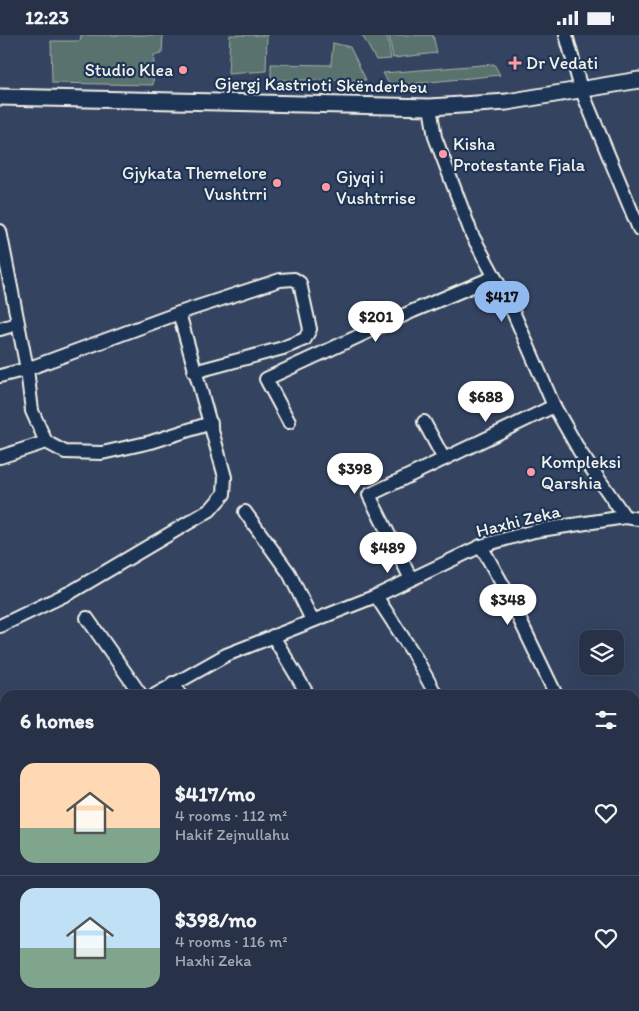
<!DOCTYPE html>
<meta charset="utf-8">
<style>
:root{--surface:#273248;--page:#2f3a4f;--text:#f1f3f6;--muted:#a4aab4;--line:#434d60;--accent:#90b9f0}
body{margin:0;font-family:Itim,sans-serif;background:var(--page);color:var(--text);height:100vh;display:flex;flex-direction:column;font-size:19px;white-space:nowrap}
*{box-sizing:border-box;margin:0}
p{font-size:16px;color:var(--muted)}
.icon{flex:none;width:28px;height:28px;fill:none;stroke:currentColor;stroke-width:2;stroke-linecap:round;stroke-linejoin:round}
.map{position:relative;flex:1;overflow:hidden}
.sheet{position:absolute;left:0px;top:655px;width:640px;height:321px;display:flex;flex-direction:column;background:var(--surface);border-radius:15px 15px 0 0;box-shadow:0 5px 20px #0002,0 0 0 1px var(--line)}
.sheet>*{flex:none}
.buttons{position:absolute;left:579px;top:595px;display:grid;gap:10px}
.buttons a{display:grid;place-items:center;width:45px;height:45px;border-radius:10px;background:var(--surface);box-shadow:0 5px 20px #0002,0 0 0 1px var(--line);font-size:25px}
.price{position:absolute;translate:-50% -42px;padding:0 11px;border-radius:18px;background:#fff;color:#222;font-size:16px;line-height:32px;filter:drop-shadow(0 1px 2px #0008)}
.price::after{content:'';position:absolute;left:50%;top:30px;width:15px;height:11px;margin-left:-8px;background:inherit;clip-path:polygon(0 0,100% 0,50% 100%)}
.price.active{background:var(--accent);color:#111}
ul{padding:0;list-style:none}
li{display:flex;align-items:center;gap:15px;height:125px;padding:0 20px}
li+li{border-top:1px solid var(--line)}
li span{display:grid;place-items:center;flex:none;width:140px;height:100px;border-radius:15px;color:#555}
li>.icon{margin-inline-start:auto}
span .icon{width:60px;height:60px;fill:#fffc;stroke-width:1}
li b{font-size:21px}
h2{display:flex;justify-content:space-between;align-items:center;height:60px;padding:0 20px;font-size:21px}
.status{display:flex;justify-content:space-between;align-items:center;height:35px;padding:0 25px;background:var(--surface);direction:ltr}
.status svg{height:14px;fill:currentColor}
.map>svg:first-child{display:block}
.green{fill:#5a726d;stroke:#a7b2aa}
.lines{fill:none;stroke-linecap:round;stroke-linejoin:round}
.minor-casing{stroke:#f4f1e8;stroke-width:16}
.tertiary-casing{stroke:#f4f1e8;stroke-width:19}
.primary-casing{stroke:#f4f1e8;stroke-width:24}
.minor{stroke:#1d3557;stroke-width:12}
.tertiary{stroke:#1d3557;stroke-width:15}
.primary{stroke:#1d3557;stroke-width:20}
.poi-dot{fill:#ff9aa2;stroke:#1d3557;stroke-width:2}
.labels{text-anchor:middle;stroke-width:4.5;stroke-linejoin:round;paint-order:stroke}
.poi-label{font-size:18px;fill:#f4f1e8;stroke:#1d3557;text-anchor:start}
.street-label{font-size:18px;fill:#f4f1e8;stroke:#1d3557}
</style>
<div class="status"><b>12:23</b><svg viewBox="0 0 49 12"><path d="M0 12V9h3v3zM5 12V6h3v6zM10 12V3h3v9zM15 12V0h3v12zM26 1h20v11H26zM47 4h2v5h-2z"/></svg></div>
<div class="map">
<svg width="639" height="976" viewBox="0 0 639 976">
<rect width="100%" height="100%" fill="#344360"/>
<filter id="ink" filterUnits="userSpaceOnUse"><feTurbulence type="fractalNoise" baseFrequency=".02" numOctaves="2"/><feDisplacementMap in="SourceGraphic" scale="10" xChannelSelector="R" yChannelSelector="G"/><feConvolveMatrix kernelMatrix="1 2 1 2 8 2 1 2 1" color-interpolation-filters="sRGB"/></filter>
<g filter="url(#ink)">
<g class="green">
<path d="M81 0H163L162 19 154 20 153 50 52 48 51 6H80Z"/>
<path d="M230 0H267L266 36 228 39Z"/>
<path d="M362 0H387L391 24 376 25Z"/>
<path d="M389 0H433L437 18 393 23Z"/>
<path d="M333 8 350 12 366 45H271V29L331 30Z"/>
<path d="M494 29 500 40 390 51 383 38Z"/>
</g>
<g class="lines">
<defs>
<g id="minor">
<path d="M566 0 581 54 639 194"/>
<path d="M430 72 435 102 472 200 511 272 554 371 580 417 625 482"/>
<path d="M0 196 27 334 32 376 46 407 65 417 102 418 151 407 211 388"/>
<path d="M179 278 280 245 294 244 300 248 310 294 305 304 283 313 194 337"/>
<path d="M0 294 17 289"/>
<path d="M0 341 27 334 179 278 225 442 224 459 210 475 73 556 0 591"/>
<path d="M289 387 266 344 413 276 494 242"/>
<path d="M424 387 444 424 554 371"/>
<path d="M0 422 46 407"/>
<path d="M245 477 289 538 312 585"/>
<path d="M481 511 504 552 556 660"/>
<path d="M411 544 369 460 444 424"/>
<path d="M376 561 413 618 436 660"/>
<path d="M87 583 141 660"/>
<path d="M273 601 308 660"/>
<path d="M173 648 180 660"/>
<path d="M155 660 226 620 376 561 481 511 534 496 625 482 639 484"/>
<path d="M0 747 5 746"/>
<path d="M0 906 5 911"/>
<path d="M71 971 77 976"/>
<path d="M256 971 262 976"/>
<path d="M238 976 242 971"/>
</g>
<path id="tertiary" d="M0 62 430 72 507 67 639 45"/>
<g id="primary">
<path d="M635 802 639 799"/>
<path d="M635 823 639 820"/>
<path d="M408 976 413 971"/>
<path d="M437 976 444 971"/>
</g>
</defs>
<use href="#minor" class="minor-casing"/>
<use href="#tertiary" class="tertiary-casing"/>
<use href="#primary" class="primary-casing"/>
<use href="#minor" class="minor"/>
<use href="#tertiary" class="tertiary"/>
<use href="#primary" class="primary"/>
</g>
</g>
<g class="poi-dot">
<path d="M512.5 20.5h5v5h5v5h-5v5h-5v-5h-5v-5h5z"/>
<circle cx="183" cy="35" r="5"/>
<circle cx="443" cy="119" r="5"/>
<circle cx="277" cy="148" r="5"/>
<circle cx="326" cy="152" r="5"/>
<circle cx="531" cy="437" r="5"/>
</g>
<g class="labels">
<g class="poi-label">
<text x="526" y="34">Dr Vedati</text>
<text x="173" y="41" text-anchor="end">Studio Klea</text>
<text x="453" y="115">Kisha<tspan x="453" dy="21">Protestante Fjala</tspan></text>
<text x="267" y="144" text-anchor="end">Gjykata Themelore<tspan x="267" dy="21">Vushtrri</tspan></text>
<text x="336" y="148">Gjyqi i<tspan x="336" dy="21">Vushtrrise</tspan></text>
<text x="541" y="433">Kompleksi<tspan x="541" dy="21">Qarshia</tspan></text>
</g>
<g class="street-label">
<text transform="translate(321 50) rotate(1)" y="6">Gjergj Kastrioti Skënderbeu</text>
<text transform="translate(518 486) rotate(-14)" y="6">Haxhi Zeka</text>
</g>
</g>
</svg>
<div class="buttons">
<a><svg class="icon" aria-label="layers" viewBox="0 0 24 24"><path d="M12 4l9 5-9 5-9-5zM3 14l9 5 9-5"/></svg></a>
</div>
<b class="price active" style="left:502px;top:288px">$417</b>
<b class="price" style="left:376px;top:308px">$201</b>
<b class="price" style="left:486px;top:388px">$688</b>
<b class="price" style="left:355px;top:460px">$398</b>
<b class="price" style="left:388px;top:539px">$489</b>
<b class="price" style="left:508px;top:591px">$348</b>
<section class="sheet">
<h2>6 homes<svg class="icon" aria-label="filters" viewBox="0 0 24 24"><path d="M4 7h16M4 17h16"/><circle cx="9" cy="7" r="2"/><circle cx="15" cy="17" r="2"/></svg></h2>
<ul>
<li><span style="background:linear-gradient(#ffd9b3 65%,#7fa58c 0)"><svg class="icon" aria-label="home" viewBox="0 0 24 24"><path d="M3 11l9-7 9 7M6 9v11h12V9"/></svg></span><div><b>$417/mo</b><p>4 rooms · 112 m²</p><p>Hakif Zejnullahu</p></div><svg class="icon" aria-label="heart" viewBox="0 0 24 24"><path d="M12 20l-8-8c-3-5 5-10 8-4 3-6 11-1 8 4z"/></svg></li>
<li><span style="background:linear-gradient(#bfe0f5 60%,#7fa58c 0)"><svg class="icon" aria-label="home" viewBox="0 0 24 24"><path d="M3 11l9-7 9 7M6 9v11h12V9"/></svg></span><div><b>$398/mo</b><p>4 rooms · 116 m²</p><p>Haxhi Zeka</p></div><svg class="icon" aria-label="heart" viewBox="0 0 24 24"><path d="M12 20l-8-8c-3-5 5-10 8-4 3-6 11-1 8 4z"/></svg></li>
</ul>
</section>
</div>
